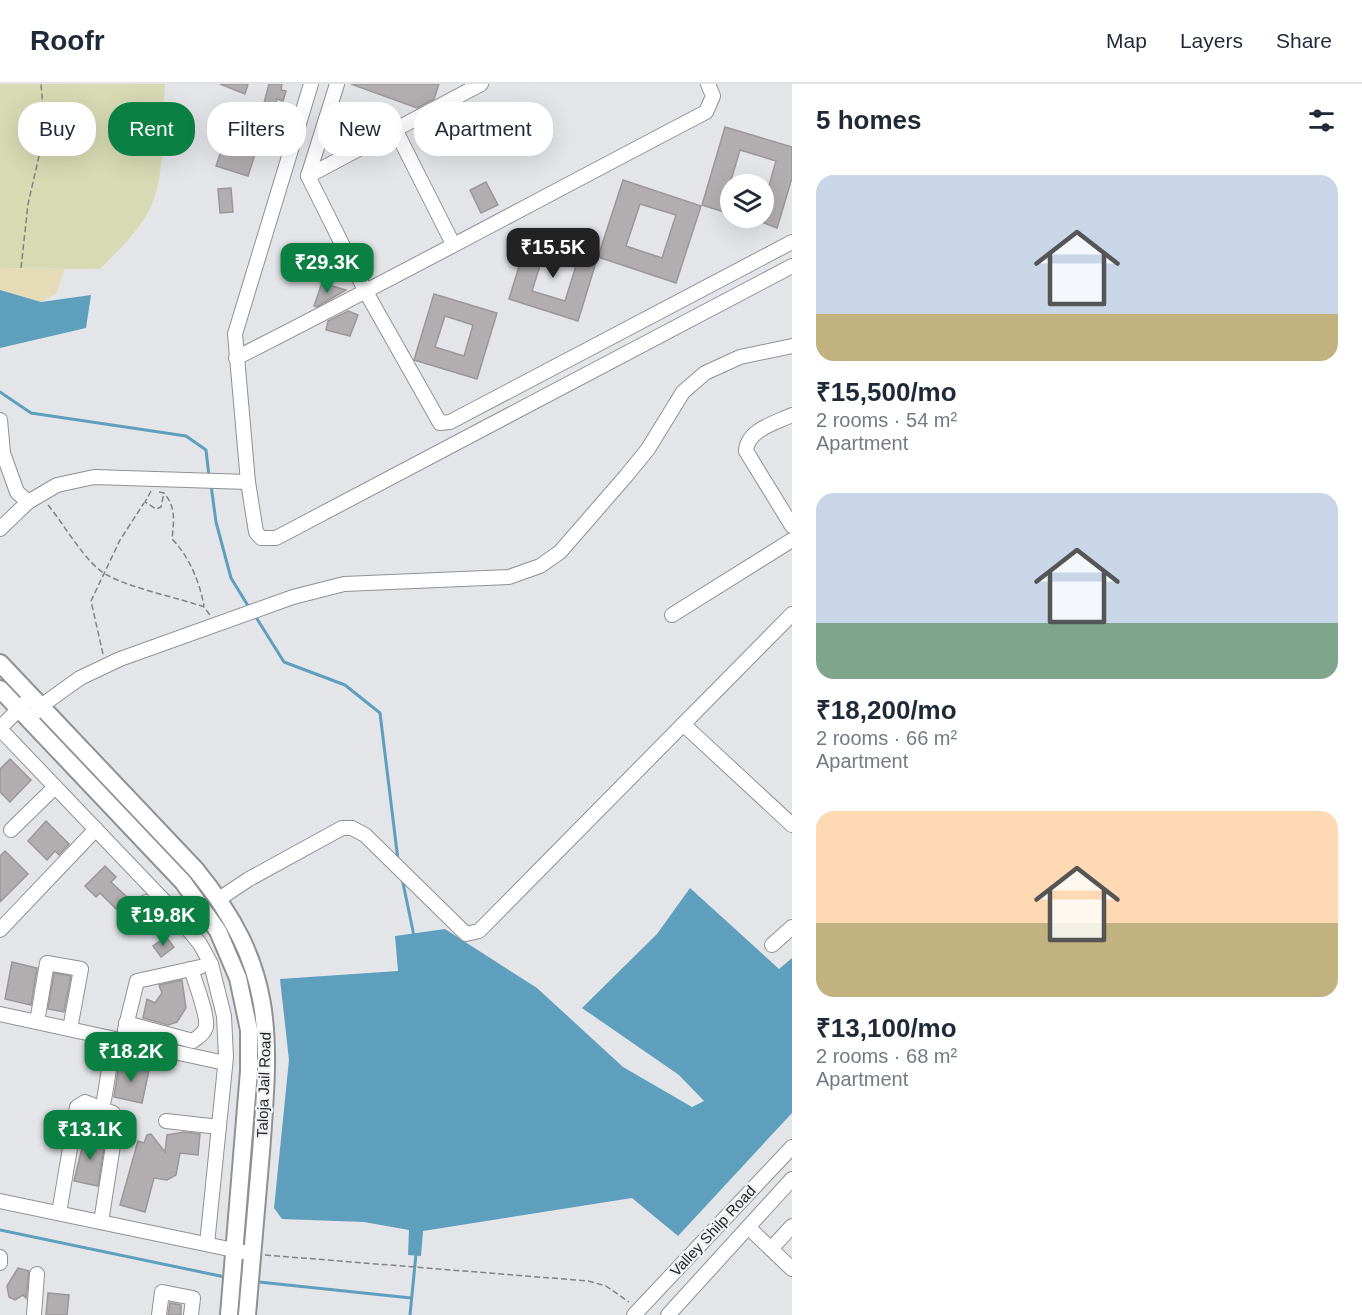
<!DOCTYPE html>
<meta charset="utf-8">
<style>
:root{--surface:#fff;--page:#f6f6f7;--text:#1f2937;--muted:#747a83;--line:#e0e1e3;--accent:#0b8043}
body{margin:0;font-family:Arial,sans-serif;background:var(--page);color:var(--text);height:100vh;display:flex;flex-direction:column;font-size:22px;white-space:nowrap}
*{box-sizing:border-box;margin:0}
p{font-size:20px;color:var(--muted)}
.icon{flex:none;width:33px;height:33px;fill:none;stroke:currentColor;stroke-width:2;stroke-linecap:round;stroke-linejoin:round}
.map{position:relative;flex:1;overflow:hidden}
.sheet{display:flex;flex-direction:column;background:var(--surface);width:570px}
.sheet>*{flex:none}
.banner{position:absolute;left:18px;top:18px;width:570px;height:54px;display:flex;gap:12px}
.tools{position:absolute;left:720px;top:90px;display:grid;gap:12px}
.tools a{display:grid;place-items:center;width:54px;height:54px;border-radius:50%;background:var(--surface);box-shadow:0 6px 24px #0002;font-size:30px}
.price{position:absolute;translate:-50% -51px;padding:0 14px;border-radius:12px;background:var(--accent);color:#fff;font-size:20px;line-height:39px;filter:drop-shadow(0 2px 3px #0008)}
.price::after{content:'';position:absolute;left:50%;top:36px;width:18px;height:14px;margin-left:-9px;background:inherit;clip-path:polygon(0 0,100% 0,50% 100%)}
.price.active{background:#222;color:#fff}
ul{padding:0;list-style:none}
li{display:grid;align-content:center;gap:12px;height:318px;padding:0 24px}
li span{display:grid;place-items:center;height:186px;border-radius:18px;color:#555}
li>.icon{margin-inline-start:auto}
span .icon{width:108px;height:108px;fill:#fffc;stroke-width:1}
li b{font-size:26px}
h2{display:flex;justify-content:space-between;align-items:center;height:72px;padding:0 24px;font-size:26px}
.tag{padding:0 21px;border-radius:24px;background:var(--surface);box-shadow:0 6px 24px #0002;font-size:21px;line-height:54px}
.tag.active{background:var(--accent);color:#fff}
header{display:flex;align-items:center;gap:36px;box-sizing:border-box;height:84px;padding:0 30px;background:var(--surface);border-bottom:2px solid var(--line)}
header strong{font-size:28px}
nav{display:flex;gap:33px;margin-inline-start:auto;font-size:21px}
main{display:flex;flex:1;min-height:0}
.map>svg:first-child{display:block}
.green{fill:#d7dab3}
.sand{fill:#e5dcb7}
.water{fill:#5d9fbd}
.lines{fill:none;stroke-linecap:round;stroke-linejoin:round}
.stream{stroke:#5d9fbd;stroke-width:3}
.building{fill:#b2aeaf;stroke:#9b9798;stroke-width:1.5;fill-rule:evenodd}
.minor-casing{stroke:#909194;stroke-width:16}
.major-casing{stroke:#909194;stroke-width:20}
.path{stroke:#838385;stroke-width:1.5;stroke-dasharray:6 3;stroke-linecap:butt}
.minor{stroke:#fff;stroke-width:14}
.major{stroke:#fff;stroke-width:16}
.labels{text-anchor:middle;stroke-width:4.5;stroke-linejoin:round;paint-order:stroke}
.street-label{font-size:15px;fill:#262627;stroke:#f1f2f6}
</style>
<header>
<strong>Roofr</strong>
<nav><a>Map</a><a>Layers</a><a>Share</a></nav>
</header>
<main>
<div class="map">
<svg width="792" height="1231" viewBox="0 0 792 1231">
<rect width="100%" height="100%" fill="#e4e5e9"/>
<path class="green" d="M0 0H165C162 36 166 87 152 120 141 145 119 166 100 185L0 184Z"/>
<path class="sand" d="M0 184 65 185 56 210 41 218 0 206Z"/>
<g class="water">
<path d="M0 206 41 218 91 211 86 244 0 264Z"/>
<path d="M690 804 779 885 792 874V1029L678 1152 632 1114 423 1147 421 1172 408 1171 409 1146 364 1138 282 1135 274 1124 289 976 280 895 398 887 395 852 445 845 537 904 623 983 692 1023 704 1017 679 991 582 924 657 850Z"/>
</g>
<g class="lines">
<g class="stream">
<path d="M0 308 31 329 186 352 206 366 209 392"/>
<path d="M211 401 216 438 231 494 250 525"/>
<path d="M254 530 284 578 345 601 380 629 398 776"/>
<path d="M402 794 414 852"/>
<path d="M0 1146 225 1193"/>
<path d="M259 1198 411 1214"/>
<path d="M410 1231 416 1170"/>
</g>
</g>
<g class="building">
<path d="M220 0H248L245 10Z"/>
<path d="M269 0H282L281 6 286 7 283 17 277 15 275 22 264 19Z"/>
<path d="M351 0H439L434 15 417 24Z"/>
<path d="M725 43 792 63V94L777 144 764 139V119L776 77 740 66 726 113 730 115V130L702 121Z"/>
<path d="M225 56 256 67 248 92 216 82Z"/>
<path d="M623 96 701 122 676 199 598 173ZM640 120 676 131 662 174 626 162Z"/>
<path d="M486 98 498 121 481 129 470 106Z"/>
<path d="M231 104 233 128 220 129 218 105Z"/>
<path d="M528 153 597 175 578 237 509 215ZM543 172 576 182 565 217 532 207Z"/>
<path d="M322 199 346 206 317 223 314 222Z"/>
<path d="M434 210 497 229 477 295 414 276ZM445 232 473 241 464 272 435 263Z"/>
<path d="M348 227 358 231 350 252 326 246 328 237Z"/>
<path d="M10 675 31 696 10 718 0 708V685Z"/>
<path d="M46 737 69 760 59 771 55 767 47 776 28 757Z"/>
<path d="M5 767 28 790 0 818V772Z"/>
<path d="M105 782 116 793 111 798 127 813 116 825 100 809 96 813 85 802Z"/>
<path d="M166 853 174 863 161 873 153 862Z"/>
<path d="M12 878 37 884 31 921 5 915Z"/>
<path d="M54 889 71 892 64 928 48 925Z"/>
<path d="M182 896 186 924 177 938 168 941 143 934 147 915 155 919 162 909 159 901Z"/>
<path d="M119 980 149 986 142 1019 114 1013Z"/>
<path d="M184 1048 200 1050 198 1071 180 1069 176 1091 167 1096 154 1094 145 1128 120 1121 138 1057 144 1059 147 1051 151 1050 165 1068 167 1051Z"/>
<path d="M81 1053 105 1057 98 1102 74 1097 82 1064H79Z"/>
<path d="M18 1184 29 1187 26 1214 23 1211 15 1216 9 1213 7 1202Z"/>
<path d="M48 1209 69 1211 67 1231H46Z"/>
<path d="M170 1219 181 1221V1231H168Z"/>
</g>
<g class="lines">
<defs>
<g id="minor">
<path d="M311 0 235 250 248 398 256 448 261 454H276L792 182"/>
<path d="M337 0 308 92 366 208 440 339 450 338 792 158"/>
<path d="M396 47 453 160"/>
<path d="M308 92 481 0"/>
<path d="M236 274C394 194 549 110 706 28L713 12 708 0"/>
<path d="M792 331C775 339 747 346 746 367L792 442"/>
<path d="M0 336 3 369 17 408 28 418"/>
<path d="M0 445 28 418 57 401 94 393 248 398"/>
<path d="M672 531 792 456"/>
<path d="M35 629 41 622 80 594 120 575 293 513 344 500 509 493 540 482 560 468 626 392 648 365 683 308 705 289 740 273 792 262"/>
<path d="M683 640 792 741"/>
<path d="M0 644 32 612"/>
<path d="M0 645 170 823 200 860 211 880 224 932 226 973 207 1160"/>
<path d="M11 746 55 703"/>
<path d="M219 815 249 795 342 744H352L365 751 466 850 479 847 792 530"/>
<path d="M146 818 166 840 177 831"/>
<path d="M0 846 96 745"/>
<path d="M772 861 792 843"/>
<path d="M0 930 225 979"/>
<path d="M37 938 47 879 81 885 70 945"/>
<path d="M126 939 193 957C198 953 204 950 206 943 208 931 195 898 191 885"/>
<path d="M125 946 137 897 200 883"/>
<path d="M104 1016 114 955"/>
<path d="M166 1037 219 1043"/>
<path d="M0 1117 253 1170"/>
<path d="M59 1129 77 1023 85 1018 113 1029 117 1036 101 1138"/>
<path d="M748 1143 792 1185"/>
<path d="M771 1165 792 1142"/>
<path d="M0 1173V1179"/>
<path d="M34 1231 37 1190"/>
<path d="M159 1231 162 1208 193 1214 191 1231"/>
<path d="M634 1231 792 1063"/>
<path d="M668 1231 792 1095"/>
</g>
<g id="major">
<path d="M0 579 196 786C276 884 270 949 261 1068 256 1122 252 1177 247 1231"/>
<path d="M0 605 183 798 218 847 238 894 249 946V987L229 1231"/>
</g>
</defs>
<use href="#minor" class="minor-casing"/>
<use href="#major" class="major-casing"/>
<g class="path">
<path d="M21 184 28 120 45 46 41 0"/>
<path d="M151 407 145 418 156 425 161 423 164 409"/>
<path d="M159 408 164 409C176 423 174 436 172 455 189 472 200 499 204 522"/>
<path d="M48 421C64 440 86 480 107 491 133 505 176 513 204 523L210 531"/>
<path d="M103 570 91 517 120 456 144 419"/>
<path d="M265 1171 588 1197 606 1202 629 1218"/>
</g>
<use href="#minor" class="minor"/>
<use href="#major" class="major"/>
</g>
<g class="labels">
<g class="street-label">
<text transform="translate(264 1001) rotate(-88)" y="5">Taloja Jail Road</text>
<text transform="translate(713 1147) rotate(-47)" y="5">Valley Shilp Road</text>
</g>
</g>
</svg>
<div class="tools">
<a><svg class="icon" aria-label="layers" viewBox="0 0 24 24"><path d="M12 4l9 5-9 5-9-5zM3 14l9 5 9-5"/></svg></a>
</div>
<b class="price active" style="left:553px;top:195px">₹15.5K</b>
<b class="price" style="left:327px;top:210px">₹29.3K</b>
<b class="price" style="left:163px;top:863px">₹19.8K</b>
<b class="price" style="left:131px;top:999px">₹18.2K</b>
<b class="price" style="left:90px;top:1077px">₹13.1K</b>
<div class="banner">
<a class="tag">Buy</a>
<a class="tag active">Rent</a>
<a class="tag">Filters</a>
<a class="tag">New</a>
<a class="tag">Apartment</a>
</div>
</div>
<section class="sheet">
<h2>5 homes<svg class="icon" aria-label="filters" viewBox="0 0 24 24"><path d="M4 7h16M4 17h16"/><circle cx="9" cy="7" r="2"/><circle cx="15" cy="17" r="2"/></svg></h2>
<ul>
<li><span style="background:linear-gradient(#c9d6e8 75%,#c2b280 0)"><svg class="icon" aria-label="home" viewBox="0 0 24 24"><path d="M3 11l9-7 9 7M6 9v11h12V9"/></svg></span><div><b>₹15,500/mo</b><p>2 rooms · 54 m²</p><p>Apartment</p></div></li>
<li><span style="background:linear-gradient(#c9d6e8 70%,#7fa58c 0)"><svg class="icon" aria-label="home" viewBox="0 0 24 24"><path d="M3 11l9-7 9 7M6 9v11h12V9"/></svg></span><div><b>₹18,200/mo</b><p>2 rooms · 66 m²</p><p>Apartment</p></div></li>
<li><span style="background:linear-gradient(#ffd9b3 60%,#c2b280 0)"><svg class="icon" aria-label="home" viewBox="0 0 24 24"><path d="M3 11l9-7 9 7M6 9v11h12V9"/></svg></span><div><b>₹13,100/mo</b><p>2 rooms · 68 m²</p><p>Apartment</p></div></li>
</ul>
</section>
</main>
